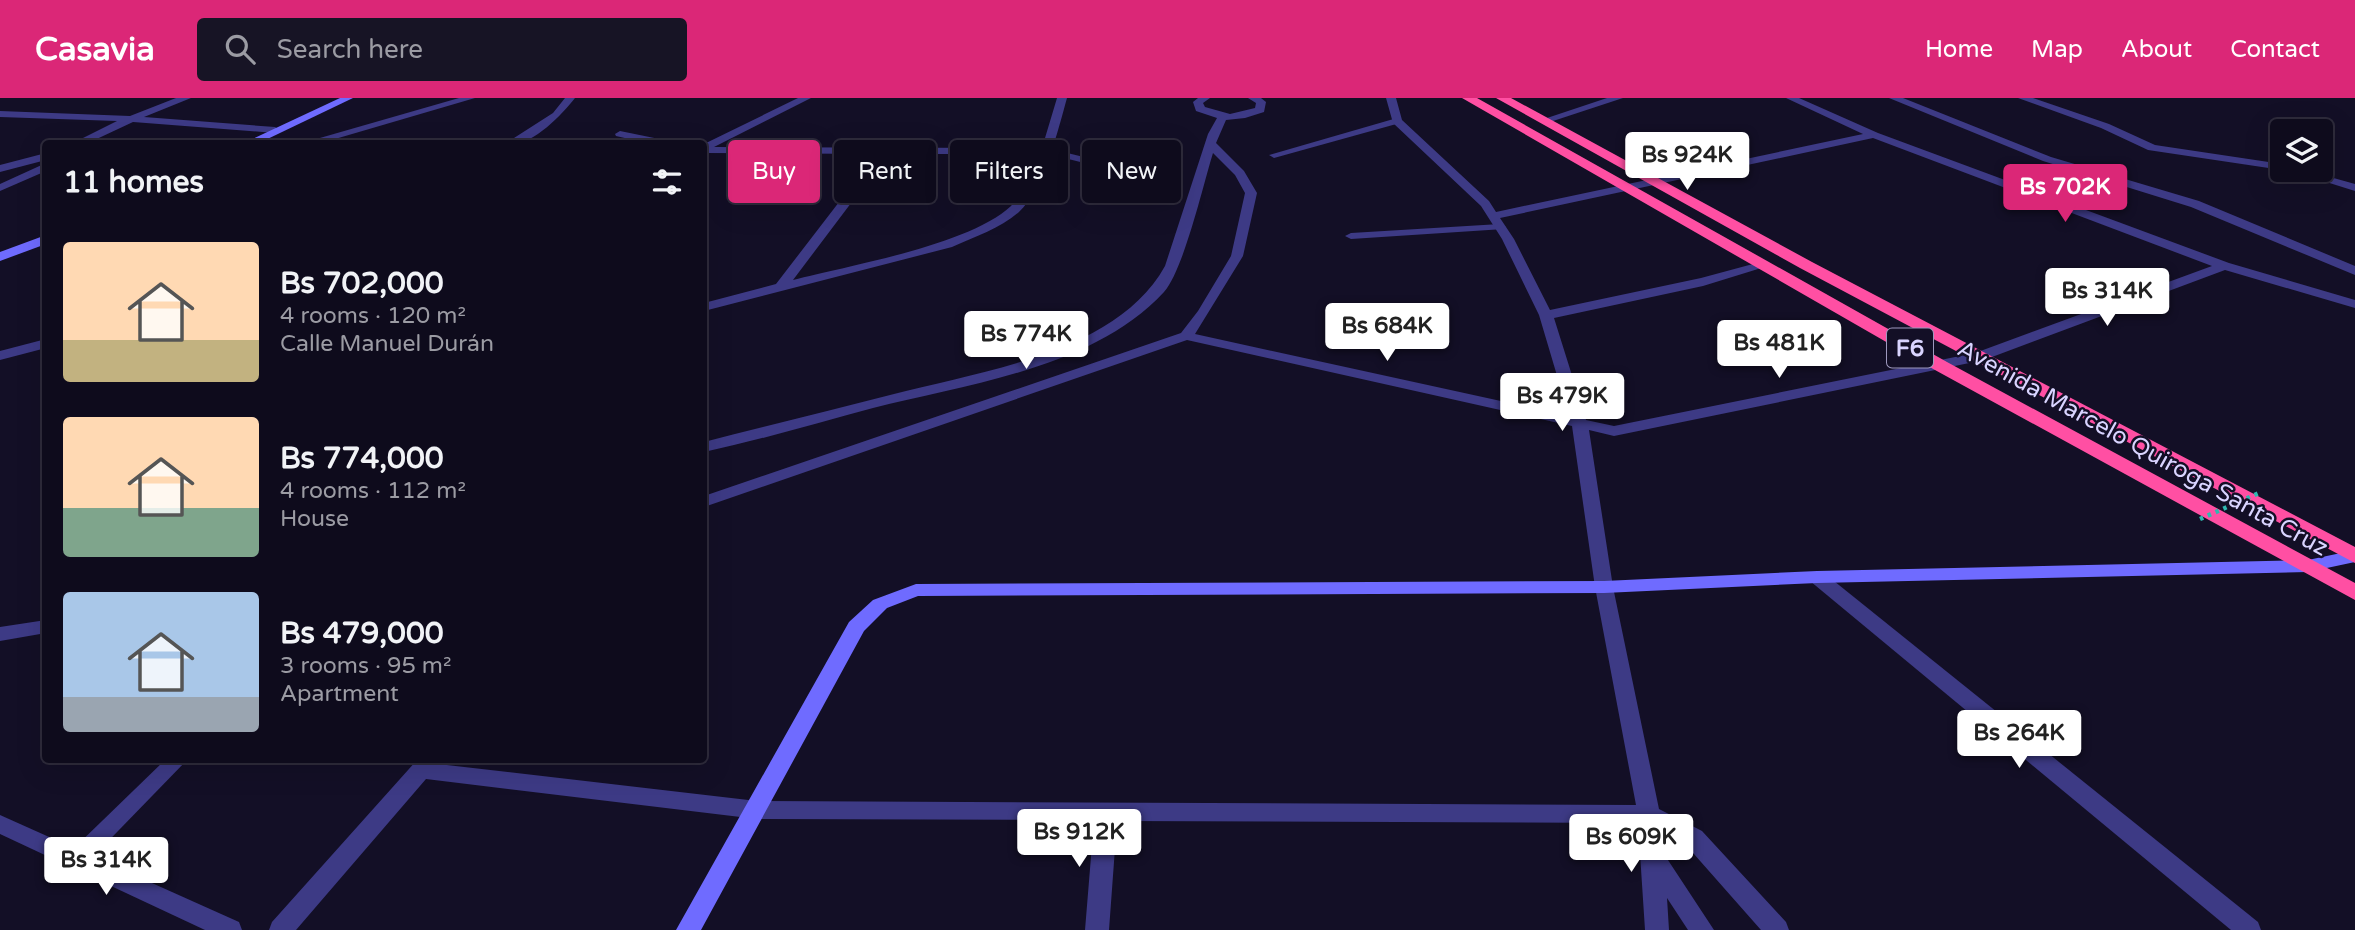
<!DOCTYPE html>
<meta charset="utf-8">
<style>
:root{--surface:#0e0b1c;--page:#171425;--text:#f1f3f6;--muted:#9b9ba3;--line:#2e2b3b;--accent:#db2777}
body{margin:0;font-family:"Varela Round",sans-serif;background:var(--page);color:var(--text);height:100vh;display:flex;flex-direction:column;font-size:26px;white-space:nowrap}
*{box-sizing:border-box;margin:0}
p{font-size:23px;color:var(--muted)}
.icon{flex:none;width:38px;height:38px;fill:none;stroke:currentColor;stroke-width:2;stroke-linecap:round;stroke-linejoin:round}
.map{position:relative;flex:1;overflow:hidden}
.drawer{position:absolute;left:42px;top:42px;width:665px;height:623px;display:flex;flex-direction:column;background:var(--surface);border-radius:7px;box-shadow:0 7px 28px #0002,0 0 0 2px var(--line)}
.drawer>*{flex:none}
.top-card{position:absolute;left:728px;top:42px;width:665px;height:63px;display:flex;gap:14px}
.tools{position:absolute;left:2270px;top:21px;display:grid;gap:14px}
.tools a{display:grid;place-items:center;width:63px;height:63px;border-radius:7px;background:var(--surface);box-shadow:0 7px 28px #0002,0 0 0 2px var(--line);font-size:35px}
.price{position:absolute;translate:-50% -60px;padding:0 16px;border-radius:7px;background:#fff;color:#222;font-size:23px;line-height:46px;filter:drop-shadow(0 2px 4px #0008)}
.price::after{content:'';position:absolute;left:50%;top:42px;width:21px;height:16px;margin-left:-10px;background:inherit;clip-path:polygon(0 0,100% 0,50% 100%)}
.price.current{background:var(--accent);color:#fff}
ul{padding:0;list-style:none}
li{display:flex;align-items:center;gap:21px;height:175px;padding:0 21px}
li span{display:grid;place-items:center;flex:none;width:196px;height:140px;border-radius:7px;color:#555}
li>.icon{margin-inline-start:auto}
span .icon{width:84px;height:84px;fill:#fffc;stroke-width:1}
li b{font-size:30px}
h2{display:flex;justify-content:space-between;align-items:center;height:84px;padding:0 21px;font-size:30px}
.pill{padding:0 24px;border-radius:7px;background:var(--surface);box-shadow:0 7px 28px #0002,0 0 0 2px var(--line);font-size:24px;line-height:63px}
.pill.current{background:var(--accent);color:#fff}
header{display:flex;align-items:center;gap:42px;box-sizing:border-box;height:98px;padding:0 35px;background:var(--accent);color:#fff}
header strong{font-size:33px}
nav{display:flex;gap:38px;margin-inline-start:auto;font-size:24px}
.search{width:490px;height:63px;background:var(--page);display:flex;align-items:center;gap:18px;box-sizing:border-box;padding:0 24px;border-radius:7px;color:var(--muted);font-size:26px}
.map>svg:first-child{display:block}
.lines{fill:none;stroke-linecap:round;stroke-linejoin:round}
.lane{fill:#3d3a85;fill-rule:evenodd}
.street{fill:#3d3a85;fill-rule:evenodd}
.secondary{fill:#6f6bff;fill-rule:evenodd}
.highway{fill:#ff4fa3;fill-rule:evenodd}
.path-bridge{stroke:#2fb8b0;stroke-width:4.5;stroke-dasharray:3.5 5;stroke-linecap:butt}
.labels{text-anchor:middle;stroke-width:5;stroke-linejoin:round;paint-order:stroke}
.shield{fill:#130f26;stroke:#9e99be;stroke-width:2}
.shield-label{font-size:23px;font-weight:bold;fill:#d9d4ff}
.street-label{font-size:24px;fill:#d9d4ff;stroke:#130f26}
</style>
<header>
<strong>Casavia</strong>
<div class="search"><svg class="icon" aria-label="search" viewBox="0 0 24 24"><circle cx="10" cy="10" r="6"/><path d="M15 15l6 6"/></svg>Search here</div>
<nav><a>Home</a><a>Map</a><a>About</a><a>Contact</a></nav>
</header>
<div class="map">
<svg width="2355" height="832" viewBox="0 0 2355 832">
<rect width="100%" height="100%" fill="#130f26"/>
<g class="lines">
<g class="lane">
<path d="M1397 20 1402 23 1400 25 1274 60 1269 57Z"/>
<path d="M1047 50 1161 78 1162 80 1157 83 1044 55V51Z"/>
<path d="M1500 126 1506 129 1504 131 1351 141 1345 138 1351 135Z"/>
<path d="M165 662H187L85 767 77 770 69 767 66 761 69 755Z"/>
</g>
<g class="street">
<path d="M176 0H191L144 19 275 29 280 32 275 35 133 24 86 46H71L117 23 0 19V13L130 18Z"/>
<path d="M459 0H475L318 46H299Z"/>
<path d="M565 0H575C562 17 533 46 513 46L514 40 553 15Z"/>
<path d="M798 0H811L714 49 1042 50 1057 0H1067C1058 32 1044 91 1019 114 1001 130 975 139 952 149L704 213V205L776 186 876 56 704 55V46ZM888 56H1040C1032 72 1024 96 1011 108 969 147 851 167 793 182Z"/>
<path d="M1198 0H1210L1203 5 1205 9 1230 16 1255 10 1256 5 1248 0H1261L1266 4 1264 14 1245 20 1226 22 1216 45 1244 73 1257 95 1243 158 1195 236 1569 318 1539 217 1502 141 1481 108 1393 25 1386 0H1396L1402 22 1489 103 1496 114 1863 36 1786 0H1799L1878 35 2229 165 2355 202V210L2225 172 1984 262 1614 338 1589 332 1613 489 1659 711 1702 733 1786 824 1789 832H1761L1686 747 1662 734 1664 756 1714 832H1688L1667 800 1669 832H1645L1638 725 1117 723 1109 832H1085L1094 722 757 721 426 681 296 832H269L272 824 417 662H438V666L757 703 1636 707 1595 489 1572 328 1187 242 704 409V398L1181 235 1198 213 1231 158 1245 95 1235 77 1213 55C1203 87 1184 171 1164 194 1094 270 968 286 873 310 817 325 760 342 704 354V344C767 328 831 312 894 296 982 273 1117 255 1165 168L1208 36 1217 20 1196 13 1193 4ZM1873 40 2212 168 1975 255 1614 328 1586 322 1554 220 1703 188 1771 167 1764 163 1701 180 1550 212 1514 141 1500 120Z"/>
<path d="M1607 0H1623L1547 25 1538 23Z"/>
<path d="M1889 0H1903L2051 59 2199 103 2355 168V177L2191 109 2043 63Z"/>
<path d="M2018 0H2033L2109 26 2155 47 2282 66V72H2285H2282L2148 52 2101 30Z"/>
<path d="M620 33 669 43 674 46H651L616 38 615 36Z"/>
<path d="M46 55V62L0 74V67Z"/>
<path d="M46 65V73L0 93V86Z"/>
<path d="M2288 72H2305L2355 86V93Z"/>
<path d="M46 241V250L0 262V253Z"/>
<path d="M1817 473 1824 475 2258 824 2261 832H2231L1810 483 1808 479Z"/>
<path d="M46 522V535L0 543V529Z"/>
<path d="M0 717 239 824 242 832H205L0 736Z"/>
</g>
<g class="secondary">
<path d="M340 0H353L257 46H242Z"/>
<path d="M46 137V146L0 163V154Z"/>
<path d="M2355 452V464L2308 474 1817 485 1604 495 918 498 887 510 864 533 701 832H676L849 524 873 502 916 486 1604 483 1817 473 2308 462Z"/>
</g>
<g class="highway">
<path d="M1462 0H1477L1947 264 2355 485V502L1935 272Z"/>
<path d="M1496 0H1511L1812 164 2355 449V465L1800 170Z"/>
</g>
<path class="path-bridge" d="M2200 421 2259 395"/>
</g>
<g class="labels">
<rect class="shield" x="1887" y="230.5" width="46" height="39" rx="5"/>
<g class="shield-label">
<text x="1910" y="258">F6</text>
</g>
<g class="street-label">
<text transform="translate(2143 350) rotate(29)" y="8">Avenida Marcelo Quiroga Santa Cruz</text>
</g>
</g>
</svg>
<div class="tools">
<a><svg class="icon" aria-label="layers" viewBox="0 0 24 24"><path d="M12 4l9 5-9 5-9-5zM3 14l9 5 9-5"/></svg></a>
</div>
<b class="price" style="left:1687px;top:94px">Bs 924K</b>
<b class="price current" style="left:2065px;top:126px">Bs 702K</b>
<b class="price" style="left:2107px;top:230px">Bs 314K</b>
<b class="price" style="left:1387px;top:265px">Bs 684K</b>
<b class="price" style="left:1026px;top:273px">Bs 774K</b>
<b class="price" style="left:1779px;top:282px">Bs 481K</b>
<b class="price" style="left:1562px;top:335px">Bs 479K</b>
<b class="price" style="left:2019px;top:672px">Bs 264K</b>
<b class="price" style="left:1079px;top:771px">Bs 912K</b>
<b class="price" style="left:1631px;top:776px">Bs 609K</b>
<b class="price" style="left:106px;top:799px">Bs 314K</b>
<div class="top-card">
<a class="pill current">Buy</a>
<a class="pill">Rent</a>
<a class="pill">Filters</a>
<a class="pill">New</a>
</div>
<section class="drawer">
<h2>11 homes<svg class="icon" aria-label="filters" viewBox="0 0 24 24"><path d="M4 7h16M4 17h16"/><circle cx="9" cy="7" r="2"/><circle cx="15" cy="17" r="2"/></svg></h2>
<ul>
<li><span style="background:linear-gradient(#ffd9b3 70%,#c2b280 0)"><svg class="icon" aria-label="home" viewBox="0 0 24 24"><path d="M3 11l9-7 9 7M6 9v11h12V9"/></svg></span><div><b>Bs 702,000</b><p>4 rooms · 120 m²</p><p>Calle Manuel Durán</p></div></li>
<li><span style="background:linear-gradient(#ffd9b3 65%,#7fa58c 0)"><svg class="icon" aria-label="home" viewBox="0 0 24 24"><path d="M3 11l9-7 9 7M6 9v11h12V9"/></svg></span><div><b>Bs 774,000</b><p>4 rooms · 112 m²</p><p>House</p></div></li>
<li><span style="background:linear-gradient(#a9c7e8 75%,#9aa5b1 0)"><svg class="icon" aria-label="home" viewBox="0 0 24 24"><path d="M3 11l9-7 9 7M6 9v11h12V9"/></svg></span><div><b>Bs 479,000</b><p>3 rooms · 95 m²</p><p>Apartment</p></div></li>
</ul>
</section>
</div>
